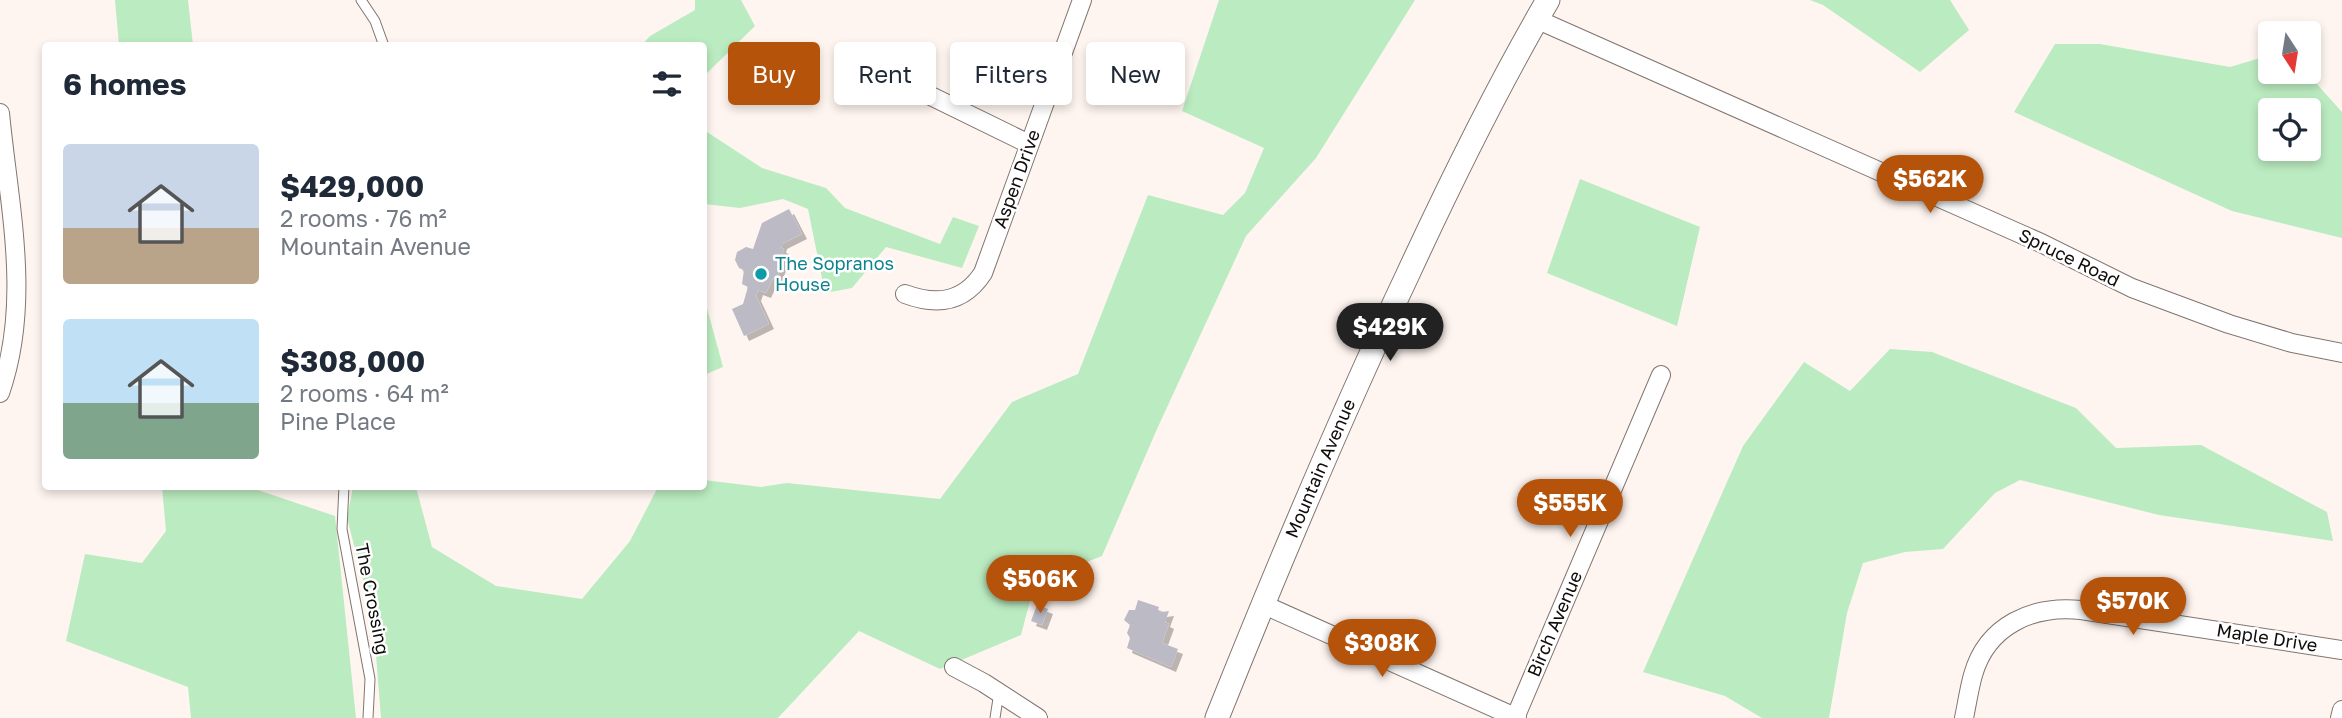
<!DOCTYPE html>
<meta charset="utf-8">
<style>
:root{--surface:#fff;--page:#f6f6f7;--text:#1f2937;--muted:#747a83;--accent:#b45309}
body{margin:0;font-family:"Golos Text",sans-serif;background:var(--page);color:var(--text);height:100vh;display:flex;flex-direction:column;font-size:26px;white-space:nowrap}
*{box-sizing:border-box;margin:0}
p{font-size:23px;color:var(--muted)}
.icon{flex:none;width:38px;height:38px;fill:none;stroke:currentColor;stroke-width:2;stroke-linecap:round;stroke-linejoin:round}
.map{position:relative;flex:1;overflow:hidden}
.side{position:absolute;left:42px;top:42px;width:665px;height:448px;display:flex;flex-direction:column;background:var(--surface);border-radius:7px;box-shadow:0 4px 10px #0003}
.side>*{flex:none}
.hud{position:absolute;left:728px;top:42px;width:665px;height:63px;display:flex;gap:14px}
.needle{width:46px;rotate:168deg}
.buttons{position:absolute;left:2258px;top:21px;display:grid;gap:14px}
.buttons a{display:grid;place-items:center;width:63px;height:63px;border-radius:7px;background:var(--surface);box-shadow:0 4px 10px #0003;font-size:35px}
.price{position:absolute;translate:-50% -60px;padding:0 16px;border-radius:24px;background:var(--accent);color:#fff;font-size:23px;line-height:46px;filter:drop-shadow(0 2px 4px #0008)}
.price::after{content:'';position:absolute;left:50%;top:42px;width:21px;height:16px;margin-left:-10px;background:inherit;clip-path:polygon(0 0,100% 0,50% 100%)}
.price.current{background:#222;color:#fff}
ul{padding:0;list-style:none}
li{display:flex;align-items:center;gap:21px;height:175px;padding:0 21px}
li span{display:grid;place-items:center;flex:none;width:196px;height:140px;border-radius:7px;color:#555}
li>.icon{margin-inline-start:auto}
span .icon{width:84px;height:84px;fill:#fffc;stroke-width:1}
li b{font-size:30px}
h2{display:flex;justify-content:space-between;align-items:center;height:84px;padding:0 21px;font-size:30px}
.chip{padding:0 24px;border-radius:7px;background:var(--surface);box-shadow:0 4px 10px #0003;font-size:24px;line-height:63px}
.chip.current{background:var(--accent);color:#fff}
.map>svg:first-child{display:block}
.green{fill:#bbebc0;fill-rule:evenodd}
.building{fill:#bcbac5;filter:url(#shadow)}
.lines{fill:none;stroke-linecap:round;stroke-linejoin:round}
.service-casing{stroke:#807570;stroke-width:11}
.minor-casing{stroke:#807570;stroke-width:20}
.tertiary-casing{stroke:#807570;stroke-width:25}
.service{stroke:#fff;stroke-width:9}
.minor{stroke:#fff;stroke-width:18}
.tertiary{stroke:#fff;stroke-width:23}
.culture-dot{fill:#0f9aa8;stroke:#fff;stroke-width:2.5}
.labels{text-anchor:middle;stroke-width:5;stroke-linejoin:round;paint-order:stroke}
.street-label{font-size:18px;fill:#100c0b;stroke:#fff}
.culture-label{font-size:18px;fill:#0d838f;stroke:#fff;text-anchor:start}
</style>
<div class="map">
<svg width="2342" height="718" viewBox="0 0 2342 718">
<defs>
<filter id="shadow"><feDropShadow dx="5" dy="5" stdDeviation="0" flood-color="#0004"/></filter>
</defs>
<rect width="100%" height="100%" fill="#fff5f0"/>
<g class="green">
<path d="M115 0H188L193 45H119Z"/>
<path d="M695 0H741L755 26 704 76V46L642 45 650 36 695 10Z"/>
<path d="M1219 0H1415L1316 158 1246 236 1157 429 1102 556 1035 582 1021 635 940 669 859 631 778 718H381L373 618 347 518 353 487H416L432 547 496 586 582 599 630 541 658 487 704 486V480L761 487 787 483 940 499 1012 402 1078 374 1148 195 1223 215 1245 193 1264 148 1182 111Z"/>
<path d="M1810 0H1950L1969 30 1920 72 1823 5Z"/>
<path d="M2055 44H2100L2230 67 2270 55V72H2306L2342 112V238L2232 211 2014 112ZM2270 110H2308V149H2270Z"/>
<path d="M704 130 762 168 826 188 845 208 940 244 953 217 979 226 962 268 886 247 852 288 825 293 808 209 783 199 740 208 704 204Z"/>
<path d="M1580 179 1700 227 1677 326 1547 273Z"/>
<path d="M704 297 723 367 704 375Z"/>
<path d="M1890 349 1932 352 2076 408 2116 448 2201 445 2327 512 2333 541 2159 515 2020 480 1995 493 1943 549 1905 552 1863 563 1847 613 1829 718H1762L1725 696 1643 672 1743 446 1804 362 1850 391Z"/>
<path d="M162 487H249L335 516 356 718H191L188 687 66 641 85 554 142 563 166 531Z"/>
</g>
<g class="building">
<path d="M789 209 802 234 782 244 781 248 784 249 780 260 783 261 776 279 773 278 766 293 758 290 756 296 769 324 744 336 732 309 743 304 748 287 742 284 744 270 739 268 735 260 737 252 746 247 753 249 762 223Z"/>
<path d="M1138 600 1159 607 1158 610 1162 612 1169 611 1165 622 1169 624 1162 643 1178 649 1171 667 1127 648 1130 638 1127 633 1130 625 1124 620 1129 610H1135Z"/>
<path d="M1037 605 1048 609 1042 625 1031 621Z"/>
</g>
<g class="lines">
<defs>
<g id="service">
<path d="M361 0 375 21 384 46"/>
<path d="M344 486 342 529 370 679 368 718"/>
<path d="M995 718 999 692"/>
</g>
<g id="minor">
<path d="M1536 19 2041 243 2132 288 2229 324 2292 343 2342 353"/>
<path d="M851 57 1029 144"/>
<path d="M0 113C9 207 32 301 0 393"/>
<path d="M905 294C937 306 964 302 983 273L1082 0"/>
<path d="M1262 604 1517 718"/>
<path d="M954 667 984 683 1038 718"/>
<path d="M1515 718 1661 375"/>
<path d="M1964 718C1967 704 1969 689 1973 675 1987 625 2033 605 2081 610L2342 650"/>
<path d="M2340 718 2342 710"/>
</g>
<g id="tertiary">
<path id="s1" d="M1217 718C1277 568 1339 420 1408 274 1451 181 1496 89 1548 0"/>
</g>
</defs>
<use href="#service" class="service-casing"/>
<use href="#minor" class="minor-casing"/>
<use href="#tertiary" class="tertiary-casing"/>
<use href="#service" class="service"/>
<use href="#minor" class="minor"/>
<use href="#tertiary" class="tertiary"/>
</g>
<circle class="culture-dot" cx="761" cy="274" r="7"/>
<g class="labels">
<g class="street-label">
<text transform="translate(1017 179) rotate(-70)" y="6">Aspen Drive</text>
<text transform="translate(2069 258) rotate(26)" y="6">Spruce Road</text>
<text dy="6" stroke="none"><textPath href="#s1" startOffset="270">Mountain Avenue</textPath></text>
<text transform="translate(372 599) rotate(79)" y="6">The Crossing</text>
<text transform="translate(1555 624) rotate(-67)" y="6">Birch Avenue</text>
<text transform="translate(2267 638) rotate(9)" y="6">Maple Drive</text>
</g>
<g class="culture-label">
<text x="775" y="270">The Sopranos<tspan x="775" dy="21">House</tspan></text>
</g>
</g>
</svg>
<div class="buttons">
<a><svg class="needle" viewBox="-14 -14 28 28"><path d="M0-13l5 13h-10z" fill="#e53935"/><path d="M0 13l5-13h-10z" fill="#747a83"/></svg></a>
<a><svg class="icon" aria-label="locate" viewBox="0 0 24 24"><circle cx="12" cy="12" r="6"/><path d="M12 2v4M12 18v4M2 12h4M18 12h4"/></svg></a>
</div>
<b class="price" style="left:1930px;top:215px">$562K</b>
<b class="price current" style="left:1390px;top:363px">$429K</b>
<b class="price" style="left:1570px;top:539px">$555K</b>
<b class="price" style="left:1040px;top:615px">$506K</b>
<b class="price" style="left:2133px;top:637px">$570K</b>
<b class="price" style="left:1382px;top:679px">$308K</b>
<div class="hud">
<a class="chip current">Buy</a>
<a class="chip">Rent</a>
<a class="chip">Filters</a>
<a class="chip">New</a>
</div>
<section class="side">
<h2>6 homes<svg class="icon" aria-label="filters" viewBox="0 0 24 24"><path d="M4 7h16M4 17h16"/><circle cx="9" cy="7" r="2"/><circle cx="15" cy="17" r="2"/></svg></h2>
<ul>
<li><span style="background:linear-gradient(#c9d6e8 60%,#b9a48a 0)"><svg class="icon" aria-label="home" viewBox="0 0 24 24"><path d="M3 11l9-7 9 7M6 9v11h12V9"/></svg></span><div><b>$429,000</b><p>2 rooms · 76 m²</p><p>Mountain Avenue</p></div></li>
<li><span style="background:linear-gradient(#bfe0f5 60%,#7fa58c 0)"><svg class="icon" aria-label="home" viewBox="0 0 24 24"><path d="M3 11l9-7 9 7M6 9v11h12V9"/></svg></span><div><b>$308,000</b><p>2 rooms · 64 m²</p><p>Pine Place</p></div></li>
</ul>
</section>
</div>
